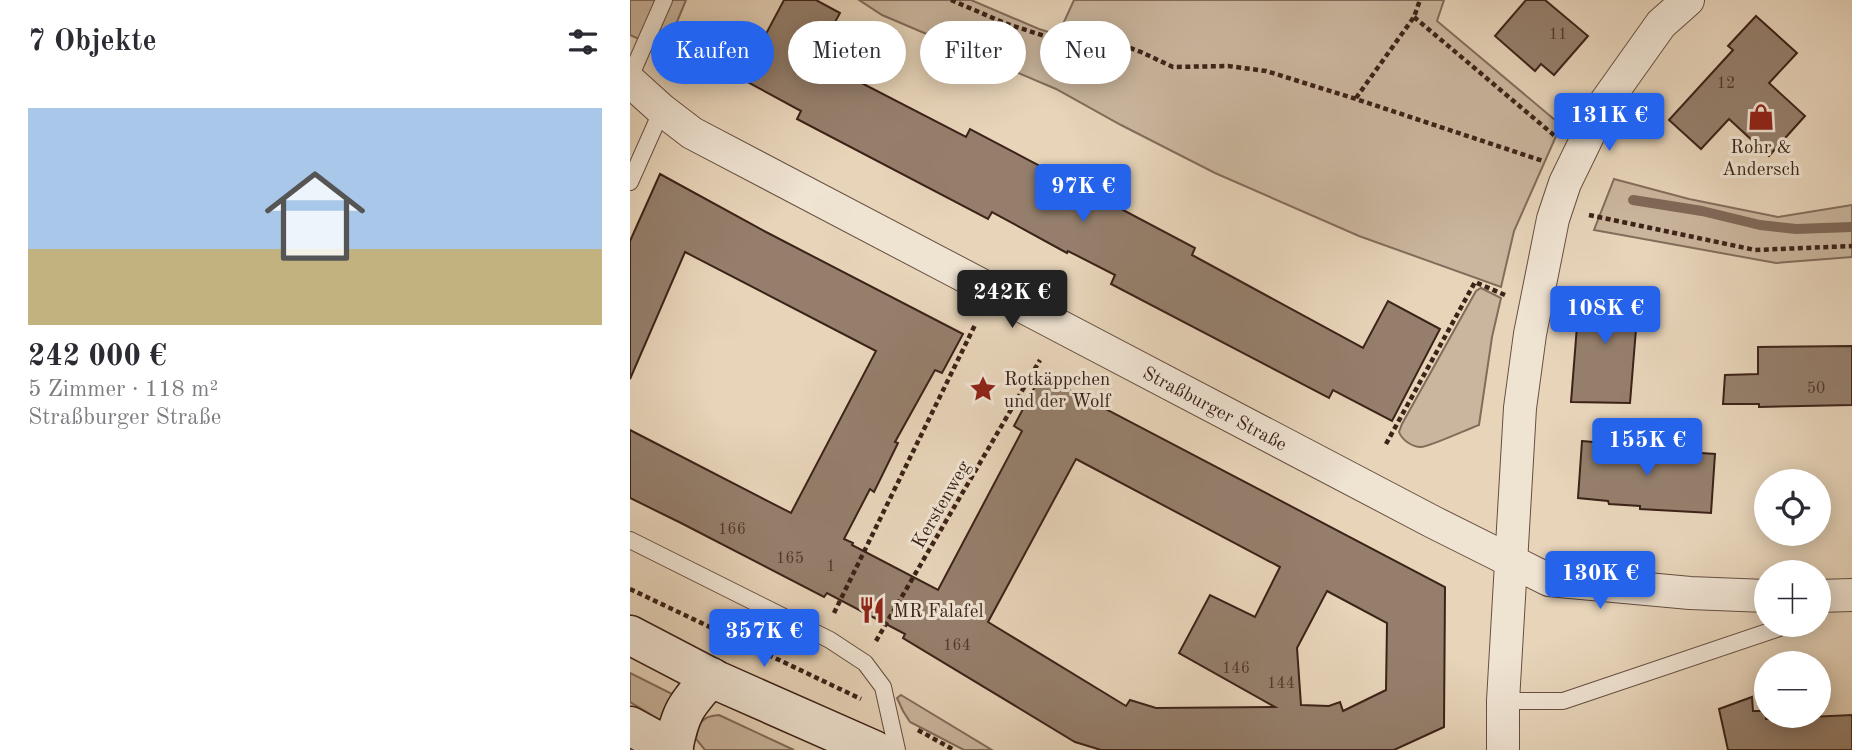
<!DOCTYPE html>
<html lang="de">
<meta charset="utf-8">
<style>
:root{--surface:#fff;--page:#f7f7f7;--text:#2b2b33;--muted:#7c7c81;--accent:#2563eb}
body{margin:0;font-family:"Old Standard TT",serif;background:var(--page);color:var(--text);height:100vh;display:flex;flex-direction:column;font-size:26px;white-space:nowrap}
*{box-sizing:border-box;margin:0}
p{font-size:23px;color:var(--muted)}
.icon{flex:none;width:38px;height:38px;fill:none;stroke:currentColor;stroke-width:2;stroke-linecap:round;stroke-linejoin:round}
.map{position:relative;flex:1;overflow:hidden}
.sheet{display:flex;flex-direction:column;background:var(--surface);width:630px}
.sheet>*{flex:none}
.banner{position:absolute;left:21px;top:21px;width:665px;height:63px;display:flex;gap:14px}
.controls{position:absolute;left:1124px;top:469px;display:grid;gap:14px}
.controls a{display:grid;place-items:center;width:77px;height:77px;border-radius:50%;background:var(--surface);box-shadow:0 4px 18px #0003;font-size:35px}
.price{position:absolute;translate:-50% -60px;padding:0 16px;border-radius:7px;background:var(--accent);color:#fff;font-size:23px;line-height:46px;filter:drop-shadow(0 2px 4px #0008)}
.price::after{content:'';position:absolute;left:50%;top:42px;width:21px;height:16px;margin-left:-10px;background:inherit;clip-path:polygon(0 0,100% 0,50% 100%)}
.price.current{background:#222;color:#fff}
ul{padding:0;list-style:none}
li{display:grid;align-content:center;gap:14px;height:371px;padding:0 28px}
li span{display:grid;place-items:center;height:217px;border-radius:0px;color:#555}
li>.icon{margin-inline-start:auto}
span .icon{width:126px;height:126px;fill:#fffc;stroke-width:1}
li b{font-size:30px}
h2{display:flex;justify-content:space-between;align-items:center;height:84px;padding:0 28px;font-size:30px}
.chip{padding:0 24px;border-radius:32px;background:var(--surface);box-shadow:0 4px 18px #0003;font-size:24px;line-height:63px}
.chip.current{background:var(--accent);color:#fff}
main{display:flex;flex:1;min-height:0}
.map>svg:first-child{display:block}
.green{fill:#cab69e;stroke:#836c5b;stroke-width:2}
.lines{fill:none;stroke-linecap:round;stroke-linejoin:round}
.stream{stroke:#806858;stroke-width:10}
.building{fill:#957f6c;stroke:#3c2218;stroke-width:2;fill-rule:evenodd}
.service-casing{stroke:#674e40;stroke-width:18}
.minor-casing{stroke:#674e40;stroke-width:34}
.secondary-casing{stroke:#3c2218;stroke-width:41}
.path{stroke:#3c2218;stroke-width:4.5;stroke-dasharray:5 3.5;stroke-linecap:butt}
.service{stroke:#efe3d2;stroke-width:16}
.minor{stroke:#efe3d2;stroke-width:32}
.secondary{stroke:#efe3d2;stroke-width:38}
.labels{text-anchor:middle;stroke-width:6;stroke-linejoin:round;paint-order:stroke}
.number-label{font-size:16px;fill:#52392d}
.poi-label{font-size:19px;fill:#3c2218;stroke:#efe3d2;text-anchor:start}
.street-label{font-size:19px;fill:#3c2218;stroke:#efe3d2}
</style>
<main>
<section class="sheet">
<h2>7 Objekte<svg class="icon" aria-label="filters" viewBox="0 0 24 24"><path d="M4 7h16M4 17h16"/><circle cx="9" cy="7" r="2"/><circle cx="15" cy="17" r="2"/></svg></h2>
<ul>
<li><span style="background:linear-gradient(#a9c7e8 65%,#c2b280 0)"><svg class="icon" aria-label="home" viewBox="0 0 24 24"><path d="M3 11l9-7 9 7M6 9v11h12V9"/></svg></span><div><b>242 000 €</b><p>5 Zimmer · 118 m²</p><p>Straßburger Straße</p></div></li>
</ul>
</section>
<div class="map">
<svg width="1222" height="750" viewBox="0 0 1222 750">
<rect width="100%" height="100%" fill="#e7d4b9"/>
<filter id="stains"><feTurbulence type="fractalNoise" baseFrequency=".00286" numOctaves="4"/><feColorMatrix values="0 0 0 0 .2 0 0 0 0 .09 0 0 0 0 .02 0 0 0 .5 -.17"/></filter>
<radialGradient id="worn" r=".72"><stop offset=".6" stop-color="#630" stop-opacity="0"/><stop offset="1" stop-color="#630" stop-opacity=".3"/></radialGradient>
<g class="green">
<path d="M0 0H56L35 51 0 35Z"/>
<path d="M229 0H341L409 29 428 35 444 0H814L807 21 931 125 884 231 871 287 729 236 585 173 491 125 426 89 252 15Z"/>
<path d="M984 179 1059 199 1148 217 1222 205V257L1146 263 964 230Z"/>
<path d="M851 288 871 298 862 337 849 425C838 429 799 447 791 447 782 447 772 440 769 432L772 424 846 291Z"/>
<path d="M0 673 46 696 32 721 0 702Z"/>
<path d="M271 695 362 750H334L280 722 273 711 267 698Z"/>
<path d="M89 715 164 750H75L66 739C68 723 72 716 89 715Z"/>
</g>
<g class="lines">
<path class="stream" d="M1003 200 1072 211 1130 225 1166 229 1222 227"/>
</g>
<g class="building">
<path d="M154 0H186L210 13 185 59 336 137 340 129 565 248 562 255 733 348 758 301 810 329 762 421 703 390 699 398 481 284 485 275 438 251 437 253 362 212 358 219 167 119 171 111 112 79Z"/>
<path d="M896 0H915L958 36 924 75 911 64 905 71 865 36Z"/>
<path d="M1126 16 1167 53 1139 83 1175 116 1139 156 1099 119 1071 149 1039 120 1103 50 1098 46Z"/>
<path d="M30 174 136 232 333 334 312 373 305 370 265 442 268 443 244 492 240 489 214 539 223 543 222 545 308 590 392 431 384 426 411 375 815 587 814 727 764 750H471L445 742 273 638 275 634 197 593 194 597 51 523 0 498V430L161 513 246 351 55 252 0 379V241ZM446 459 650 567 625 617 580 595 549 653 645 707 526 708 500 700 496 706 358 622ZM697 591 757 623 756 690 713 711 710 702 699 706 671 705 667 648Z"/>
<path d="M950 288 1009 292 1000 403 941 402Z"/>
<path d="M1222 346V405L1129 407V404H1093L1095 375 1128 374V347Z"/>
<path d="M952 441 997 445V448L1085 454 1081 513 1010 509V506L979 504 978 501 948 498Z"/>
<path d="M1122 697 1123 711H1136V719L1222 715V750H1098L1089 709Z"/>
</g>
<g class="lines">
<defs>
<g id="service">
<path d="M0 77 34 0"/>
<path d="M0 182 32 110"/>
<path d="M0 540 200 640 235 663 253 687 267 750"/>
<path d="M873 701H933L1158 625"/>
</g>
<g id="minor">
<path id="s1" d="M0 81 32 110 62 133 803 522 919 580 1060 593 1136 596"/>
<path d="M1188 596 1222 595"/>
<path d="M873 750V701L890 408 900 334 923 219 935 183 972 107 1031 24 1058 0"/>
</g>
<g id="secondary">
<path d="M0 635 88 681 244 750"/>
<path d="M0 726 44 750"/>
<path d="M43 750C50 712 56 705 81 677"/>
</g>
</defs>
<use href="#service" class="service-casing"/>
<use href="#minor" class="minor-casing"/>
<use href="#secondary" class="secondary-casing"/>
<g class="path">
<path d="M321 0 377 24 418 37 447 41 486 43 511 52 543 67 598 66 636 71 726 99 913 161"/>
<path d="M784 17 925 136"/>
<path d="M726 98 784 17 790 0"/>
<path d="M959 215 1125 250 1222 246"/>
<path d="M756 444 845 282 875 295"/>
<path d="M0 589 231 699"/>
<path d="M204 613 345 325"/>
<path d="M246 641 410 360"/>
<path d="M288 730 324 750"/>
</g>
<use href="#service" class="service"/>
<use href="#minor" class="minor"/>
<use href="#secondary" class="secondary"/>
</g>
<defs>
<symbol id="shop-bare" viewBox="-9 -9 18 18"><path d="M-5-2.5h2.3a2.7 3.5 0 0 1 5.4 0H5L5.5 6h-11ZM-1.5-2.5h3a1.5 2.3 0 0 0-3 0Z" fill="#8f2418" stroke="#efe3d2" stroke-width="2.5" paint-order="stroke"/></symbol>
<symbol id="sight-bare" viewBox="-9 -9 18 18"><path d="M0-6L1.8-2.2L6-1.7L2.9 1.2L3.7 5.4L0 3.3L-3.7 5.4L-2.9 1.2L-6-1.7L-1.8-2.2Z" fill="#8f2418" stroke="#efe3d2" stroke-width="2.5" paint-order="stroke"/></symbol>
<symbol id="restaurant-bare" viewBox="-9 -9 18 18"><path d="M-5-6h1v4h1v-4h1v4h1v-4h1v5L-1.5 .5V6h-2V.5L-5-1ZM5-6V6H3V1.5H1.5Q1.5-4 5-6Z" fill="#8f2418" stroke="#efe3d2" stroke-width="2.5" paint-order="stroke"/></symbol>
</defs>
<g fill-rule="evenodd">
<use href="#shop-bare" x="1112" y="98" width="38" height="38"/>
<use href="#sight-bare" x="334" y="370" width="38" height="38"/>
<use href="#restaurant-bare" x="223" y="591" width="38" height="38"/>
</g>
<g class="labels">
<g class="number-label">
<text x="928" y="39">11</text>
<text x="1096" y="88">12</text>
<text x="1186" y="393">50</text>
<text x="102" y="534">166</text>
<text x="160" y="563">165</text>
<text x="201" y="571">1</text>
<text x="327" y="650">164</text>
<text x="606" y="673">146</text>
<text x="651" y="688">144</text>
</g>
<g class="poi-label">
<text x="1131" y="153" text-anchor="middle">Rohr &amp;<tspan x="1131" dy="22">Andersch</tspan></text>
<text x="374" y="385">Rotkäppchen<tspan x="374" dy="22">und der Wolf</tspan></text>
<text x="263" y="617">MR Falafel</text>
</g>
<g class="street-label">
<text dy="7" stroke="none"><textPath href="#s1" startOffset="672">Straßburger Straße</textPath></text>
<text transform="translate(310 504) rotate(-60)" y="7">Kerstenweg</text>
</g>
</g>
<rect width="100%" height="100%" filter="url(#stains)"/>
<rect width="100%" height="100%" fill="url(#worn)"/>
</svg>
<div class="controls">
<a><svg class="icon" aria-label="locate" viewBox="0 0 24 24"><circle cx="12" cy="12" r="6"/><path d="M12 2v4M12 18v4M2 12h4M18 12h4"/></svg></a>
<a>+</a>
<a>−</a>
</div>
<b class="price" style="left:979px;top:153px">131K €</b>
<b class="price" style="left:453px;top:224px">97K €</b>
<b class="price current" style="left:382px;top:330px">242K €</b>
<b class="price" style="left:975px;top:346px">108K €</b>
<b class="price" style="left:1017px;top:478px">155K €</b>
<b class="price" style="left:970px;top:611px">130K €</b>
<b class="price" style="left:134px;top:669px">357K €</b>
<div class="banner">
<a class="chip current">Kaufen</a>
<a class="chip">Mieten</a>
<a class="chip">Filter</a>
<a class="chip">Neu</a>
</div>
</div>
</main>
